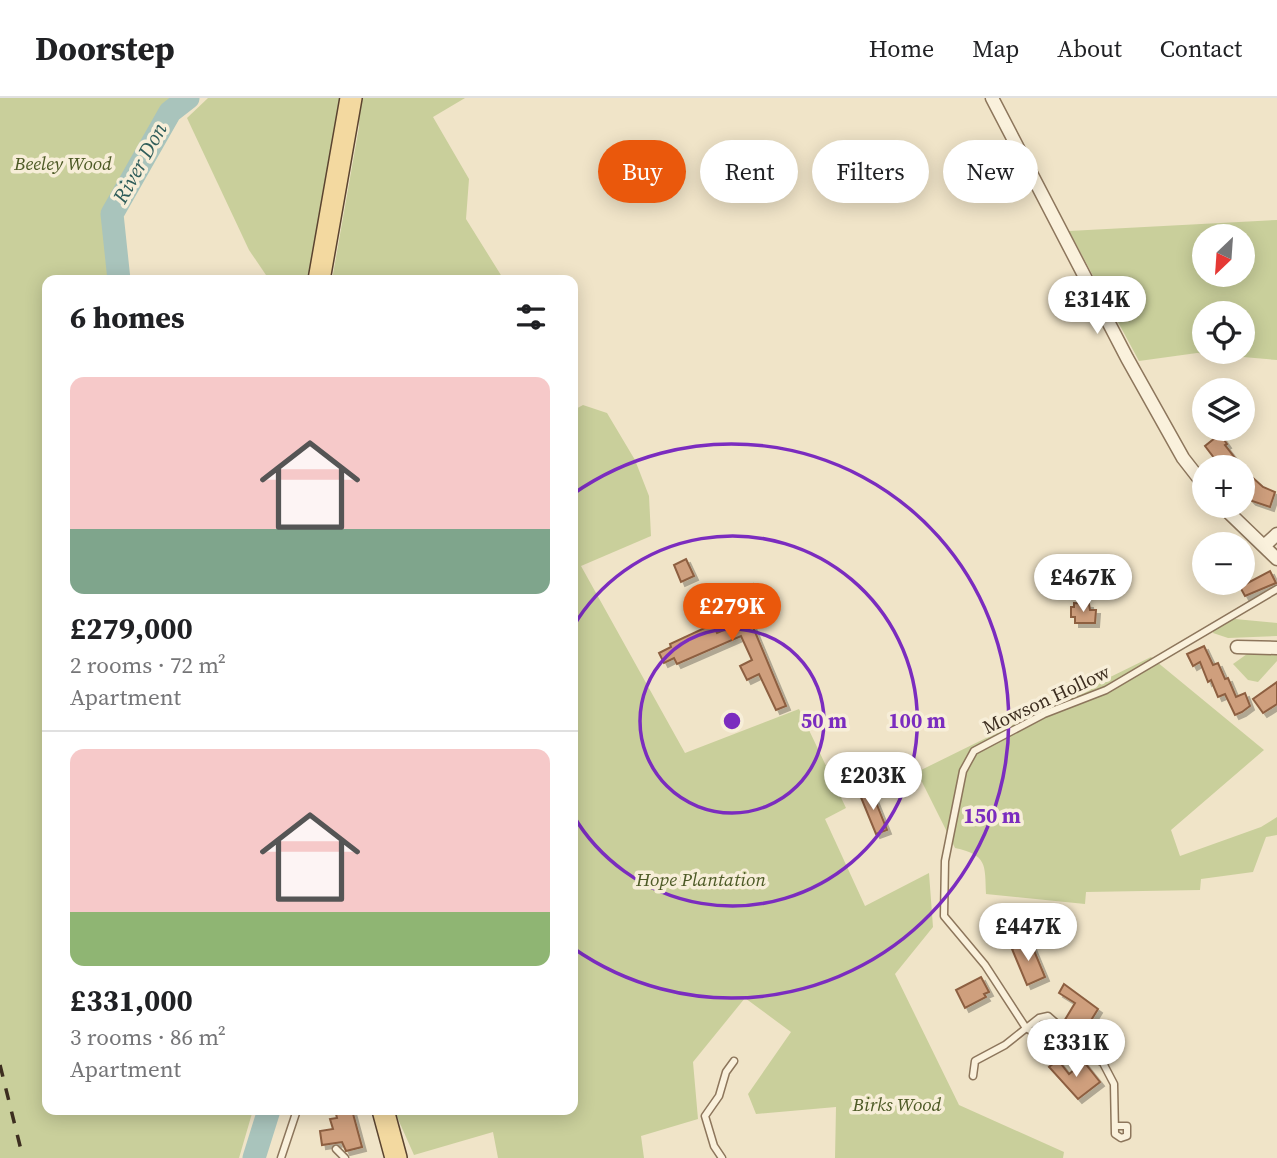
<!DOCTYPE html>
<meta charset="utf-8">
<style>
:root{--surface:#fff;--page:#f6f6f6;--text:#202124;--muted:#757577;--line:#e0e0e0;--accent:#ea580c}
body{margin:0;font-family:"Source Serif 4",serif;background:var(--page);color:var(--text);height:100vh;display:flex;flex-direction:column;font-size:26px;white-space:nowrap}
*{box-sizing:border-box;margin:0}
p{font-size:23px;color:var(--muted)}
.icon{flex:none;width:38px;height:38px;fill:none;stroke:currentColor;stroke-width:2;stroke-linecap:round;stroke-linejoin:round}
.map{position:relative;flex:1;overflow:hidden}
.drawer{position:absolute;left:42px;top:177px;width:536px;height:840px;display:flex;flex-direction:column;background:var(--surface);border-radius:14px;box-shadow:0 4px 18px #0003}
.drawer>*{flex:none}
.banner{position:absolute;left:598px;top:42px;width:572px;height:63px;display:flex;gap:14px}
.needle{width:46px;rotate:205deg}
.buttons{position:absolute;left:1192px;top:126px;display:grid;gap:14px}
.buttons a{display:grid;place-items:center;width:63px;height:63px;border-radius:50%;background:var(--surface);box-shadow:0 4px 18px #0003;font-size:35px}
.price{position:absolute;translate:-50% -60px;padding:0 16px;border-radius:24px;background:#fff;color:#222;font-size:23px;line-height:46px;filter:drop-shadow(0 2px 4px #0008)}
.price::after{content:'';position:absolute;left:50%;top:42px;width:21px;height:16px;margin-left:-10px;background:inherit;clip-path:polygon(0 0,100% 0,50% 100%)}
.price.on{background:var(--accent);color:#fff}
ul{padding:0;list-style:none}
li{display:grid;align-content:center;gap:14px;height:371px;padding:0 28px}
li+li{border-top:2px solid var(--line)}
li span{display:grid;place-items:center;height:217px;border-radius:14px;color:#555}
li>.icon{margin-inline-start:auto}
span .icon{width:126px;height:126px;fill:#fffc;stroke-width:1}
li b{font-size:30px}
h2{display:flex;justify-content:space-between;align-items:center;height:84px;padding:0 28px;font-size:30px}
.pill{padding:0 24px;border-radius:32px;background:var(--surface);box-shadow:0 4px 18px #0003;font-size:24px;line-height:63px}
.pill.on{background:var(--accent);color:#fff}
header{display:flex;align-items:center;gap:42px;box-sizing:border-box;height:98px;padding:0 35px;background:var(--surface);border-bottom:2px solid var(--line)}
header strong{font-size:33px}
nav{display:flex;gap:38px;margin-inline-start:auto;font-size:24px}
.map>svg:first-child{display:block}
.green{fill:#c9cf9b;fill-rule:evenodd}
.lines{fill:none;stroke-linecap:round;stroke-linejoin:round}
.river{stroke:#a9c4bc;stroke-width:23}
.building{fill:#cf9f7d;stroke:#8d5f41;stroke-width:2;filter:url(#shadow)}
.service-casing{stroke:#8d765c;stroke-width:9}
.minor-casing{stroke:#8d765c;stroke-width:15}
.primary-casing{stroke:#5b4430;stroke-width:24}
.service{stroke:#faf1dc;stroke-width:6}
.minor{stroke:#faf1dc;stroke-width:12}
.primary{stroke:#f3d9a0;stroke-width:21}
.rail{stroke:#3d2e20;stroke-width:3.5;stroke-dasharray:12 12;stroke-linecap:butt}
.ring{fill:none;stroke:#7b2cbf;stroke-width:3.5}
.labels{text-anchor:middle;stroke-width:7;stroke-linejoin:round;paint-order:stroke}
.park-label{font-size:19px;font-style:italic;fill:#4d5a26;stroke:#f7eed8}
.street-label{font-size:19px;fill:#3d2e20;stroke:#f7eed8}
.water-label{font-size:21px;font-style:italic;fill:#2f5d5a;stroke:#f7eed8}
.centre{fill:#7b2cbf;stroke:#f7eed8;stroke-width:3.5}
.ring-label{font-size:21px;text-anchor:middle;font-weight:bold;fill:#7b2cbf;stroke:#f7eed8;stroke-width:7;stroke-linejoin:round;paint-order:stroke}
</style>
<header>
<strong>Doorstep</strong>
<nav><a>Home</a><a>Map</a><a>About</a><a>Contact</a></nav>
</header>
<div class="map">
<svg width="1277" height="1060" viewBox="0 0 1277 1060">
<defs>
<filter id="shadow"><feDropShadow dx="4" dy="4" stdDeviation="0" flood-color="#0004"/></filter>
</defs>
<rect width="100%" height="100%" fill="#f0e4c8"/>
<g class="green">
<path d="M0 0H183L127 75 117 182H47V1012H253L239 1060H0Z"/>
<path d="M208 0H342L311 182 268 180 249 152 187 20Z"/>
<path d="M359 0H465L433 19 469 81 466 121 504 182H332L359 29Z"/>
<path d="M1277 122V262L1197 255 1139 263 1069 133ZM1204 138H1242V177H1204ZM1204 215H1242V254H1204Z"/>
<path d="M583 307 607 315 635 362 649 398 651 438 581 468 685 655 799 611 846 710 825 721 865 808 929 775 933 829 895 876 959 1007 1064 1054 1063 1060H835L836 1009 756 1016 748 996 791 934 745 900 693 964 698 1021 641 1038 644 1060H498L493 1034 414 1057 394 1012H572V313Z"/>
<path d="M1235 521 1277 525V538L1228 540 1213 535 1216 525Z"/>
<path d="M1247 556 1277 557V563L1258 584 1248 582 1233 566Z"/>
<path d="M1151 559 1264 652 1171 732 1180 758 1261 729 1277 719V737L1266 739 1253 774 1201 781 1200 792 1086 794 1085 806 986 796C985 766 987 757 955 750L917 674Z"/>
</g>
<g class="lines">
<g class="river">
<path d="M119 182 112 116 170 14 188 0"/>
<path d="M254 1060 269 1012"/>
</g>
</g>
<g class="building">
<path d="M1220 336 1227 346 1225 347 1242 369H1221L1205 348Z"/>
<path d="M1242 370 1263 389 1275 394 1270 409 1252 403 1242 393Z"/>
<path d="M686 461 694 478 681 484 674 467Z"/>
<path d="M1270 473 1276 485 1245 498 1240 489Z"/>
<path d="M753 486 761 503 745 510 786 608 776 612 759 576 747 582 740 568 752 562 741 538 677 566 674 560 664 565 659 555 671 549 670 546 713 526 717 535 736 527 724 499Z"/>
<path d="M1074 505 1089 506 1090 512H1096L1095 525H1075V519H1071V509H1074Z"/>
<path d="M1204 548 1213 567 1218 565 1225 581 1228 580 1236 599 1245 595 1250 608 1242 614 1235 617 1225 596 1218 599 1211 582 1208 584 1200 564 1193 568 1187 556Z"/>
<path d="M1277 584V606L1263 615 1253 601Z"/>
<path d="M871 692 887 732 876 736 860 697Z"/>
<path d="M1030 843 1045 879 1027 887 1012 851Z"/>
<path d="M981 879 989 894 984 896 986 899 965 910 956 892Z"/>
<path d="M1064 886 1098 911 1082 937 1063 925 1075 905 1059 895Z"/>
<path d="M1058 962 1069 976 1084 964 1100 984 1078 1001 1049 969Z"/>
<path d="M335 1012H352L362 1049 346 1053 342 1044 322 1047 320 1033 333 1031 330 1021 337 1020Z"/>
</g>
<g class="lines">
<defs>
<g id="service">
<path d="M973 978 975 963 1005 947 1039 920 1048 918 1056 925 1059 944"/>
<path d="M1116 1028H1127V1038L1121 1040 1115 1036 1114 986 1103 965 1077 948 1045 941 1026 930 985 867 944 818 945 763 963 673 974 653 1044 616 1106 592 1277 491"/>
<path d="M336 1051 345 1060"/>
<path d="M281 1060 297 1012"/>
<path d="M722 1060 714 1048 705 1018 719 998 726 974 734 963"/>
</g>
<g id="minor">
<path d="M992 0 1127 260 1183 360 1204 387"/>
<path d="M1222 408 1277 461"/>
<path d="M1264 448 1277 436"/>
<path d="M1237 549 1277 550"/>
</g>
<g id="primary">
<path d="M319 182 351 0"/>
<path d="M383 1012 396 1060"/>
</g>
</defs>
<use href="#service" class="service-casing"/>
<use href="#minor" class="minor-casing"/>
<use href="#primary" class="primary-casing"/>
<use href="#service" class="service"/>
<use href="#minor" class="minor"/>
<use href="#primary" class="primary"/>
<path class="rail" d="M0 967 23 1060"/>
</g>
<g class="ring">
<circle cx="732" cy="623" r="92"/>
<path d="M573 529A185 185 0 1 1 573 717"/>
<path d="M573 396A277 277 0 1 1 573 850"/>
</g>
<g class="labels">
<g class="park-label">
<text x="63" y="72">Beeley Wood</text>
<text x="701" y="788">Hope Plantation</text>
<text x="897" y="1013">Birks Wood</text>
</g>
<g class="street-label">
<text transform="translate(1046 601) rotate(-25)" y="7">Mowson Hollow</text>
</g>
<g class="water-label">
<text transform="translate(140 65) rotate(-61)" y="7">River Don</text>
</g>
</g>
<circle cx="732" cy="623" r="10" class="centre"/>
<g class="ring-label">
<text x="824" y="630">50 m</text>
<text x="917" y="630">100 m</text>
<text x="992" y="725">150 m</text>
</g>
</svg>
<div class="buttons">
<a><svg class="needle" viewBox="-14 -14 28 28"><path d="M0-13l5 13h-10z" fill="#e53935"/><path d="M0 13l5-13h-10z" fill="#757577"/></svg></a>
<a><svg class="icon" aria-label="locate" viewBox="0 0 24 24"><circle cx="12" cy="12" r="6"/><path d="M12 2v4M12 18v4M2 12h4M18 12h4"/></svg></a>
<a><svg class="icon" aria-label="layers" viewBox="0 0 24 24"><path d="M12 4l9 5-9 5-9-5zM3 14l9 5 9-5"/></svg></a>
<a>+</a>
<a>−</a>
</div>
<b class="price" style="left:1097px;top:238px">£314K</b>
<b class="price" style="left:1083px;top:516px">£467K</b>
<b class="price on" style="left:732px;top:545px">£279K</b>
<b class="price" style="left:873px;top:714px">£203K</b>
<b class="price" style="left:1028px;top:865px">£447K</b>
<b class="price" style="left:1076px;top:981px">£331K</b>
<div class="banner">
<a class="pill on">Buy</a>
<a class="pill">Rent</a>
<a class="pill">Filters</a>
<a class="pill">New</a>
</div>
<section class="drawer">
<h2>6 homes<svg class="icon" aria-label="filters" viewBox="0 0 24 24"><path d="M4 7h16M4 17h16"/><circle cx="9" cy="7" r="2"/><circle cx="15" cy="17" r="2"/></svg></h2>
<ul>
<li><span style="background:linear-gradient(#f6c9c9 70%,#7fa58c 0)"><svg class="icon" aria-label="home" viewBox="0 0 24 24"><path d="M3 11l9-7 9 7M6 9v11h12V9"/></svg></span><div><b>£279,000</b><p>2 rooms · 72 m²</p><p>Apartment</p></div></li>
<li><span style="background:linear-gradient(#f6c9c9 75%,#8fb573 0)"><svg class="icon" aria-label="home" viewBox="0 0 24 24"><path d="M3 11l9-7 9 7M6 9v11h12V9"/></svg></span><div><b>£331,000</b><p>3 rooms · 86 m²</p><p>Apartment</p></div></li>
</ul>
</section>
</div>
